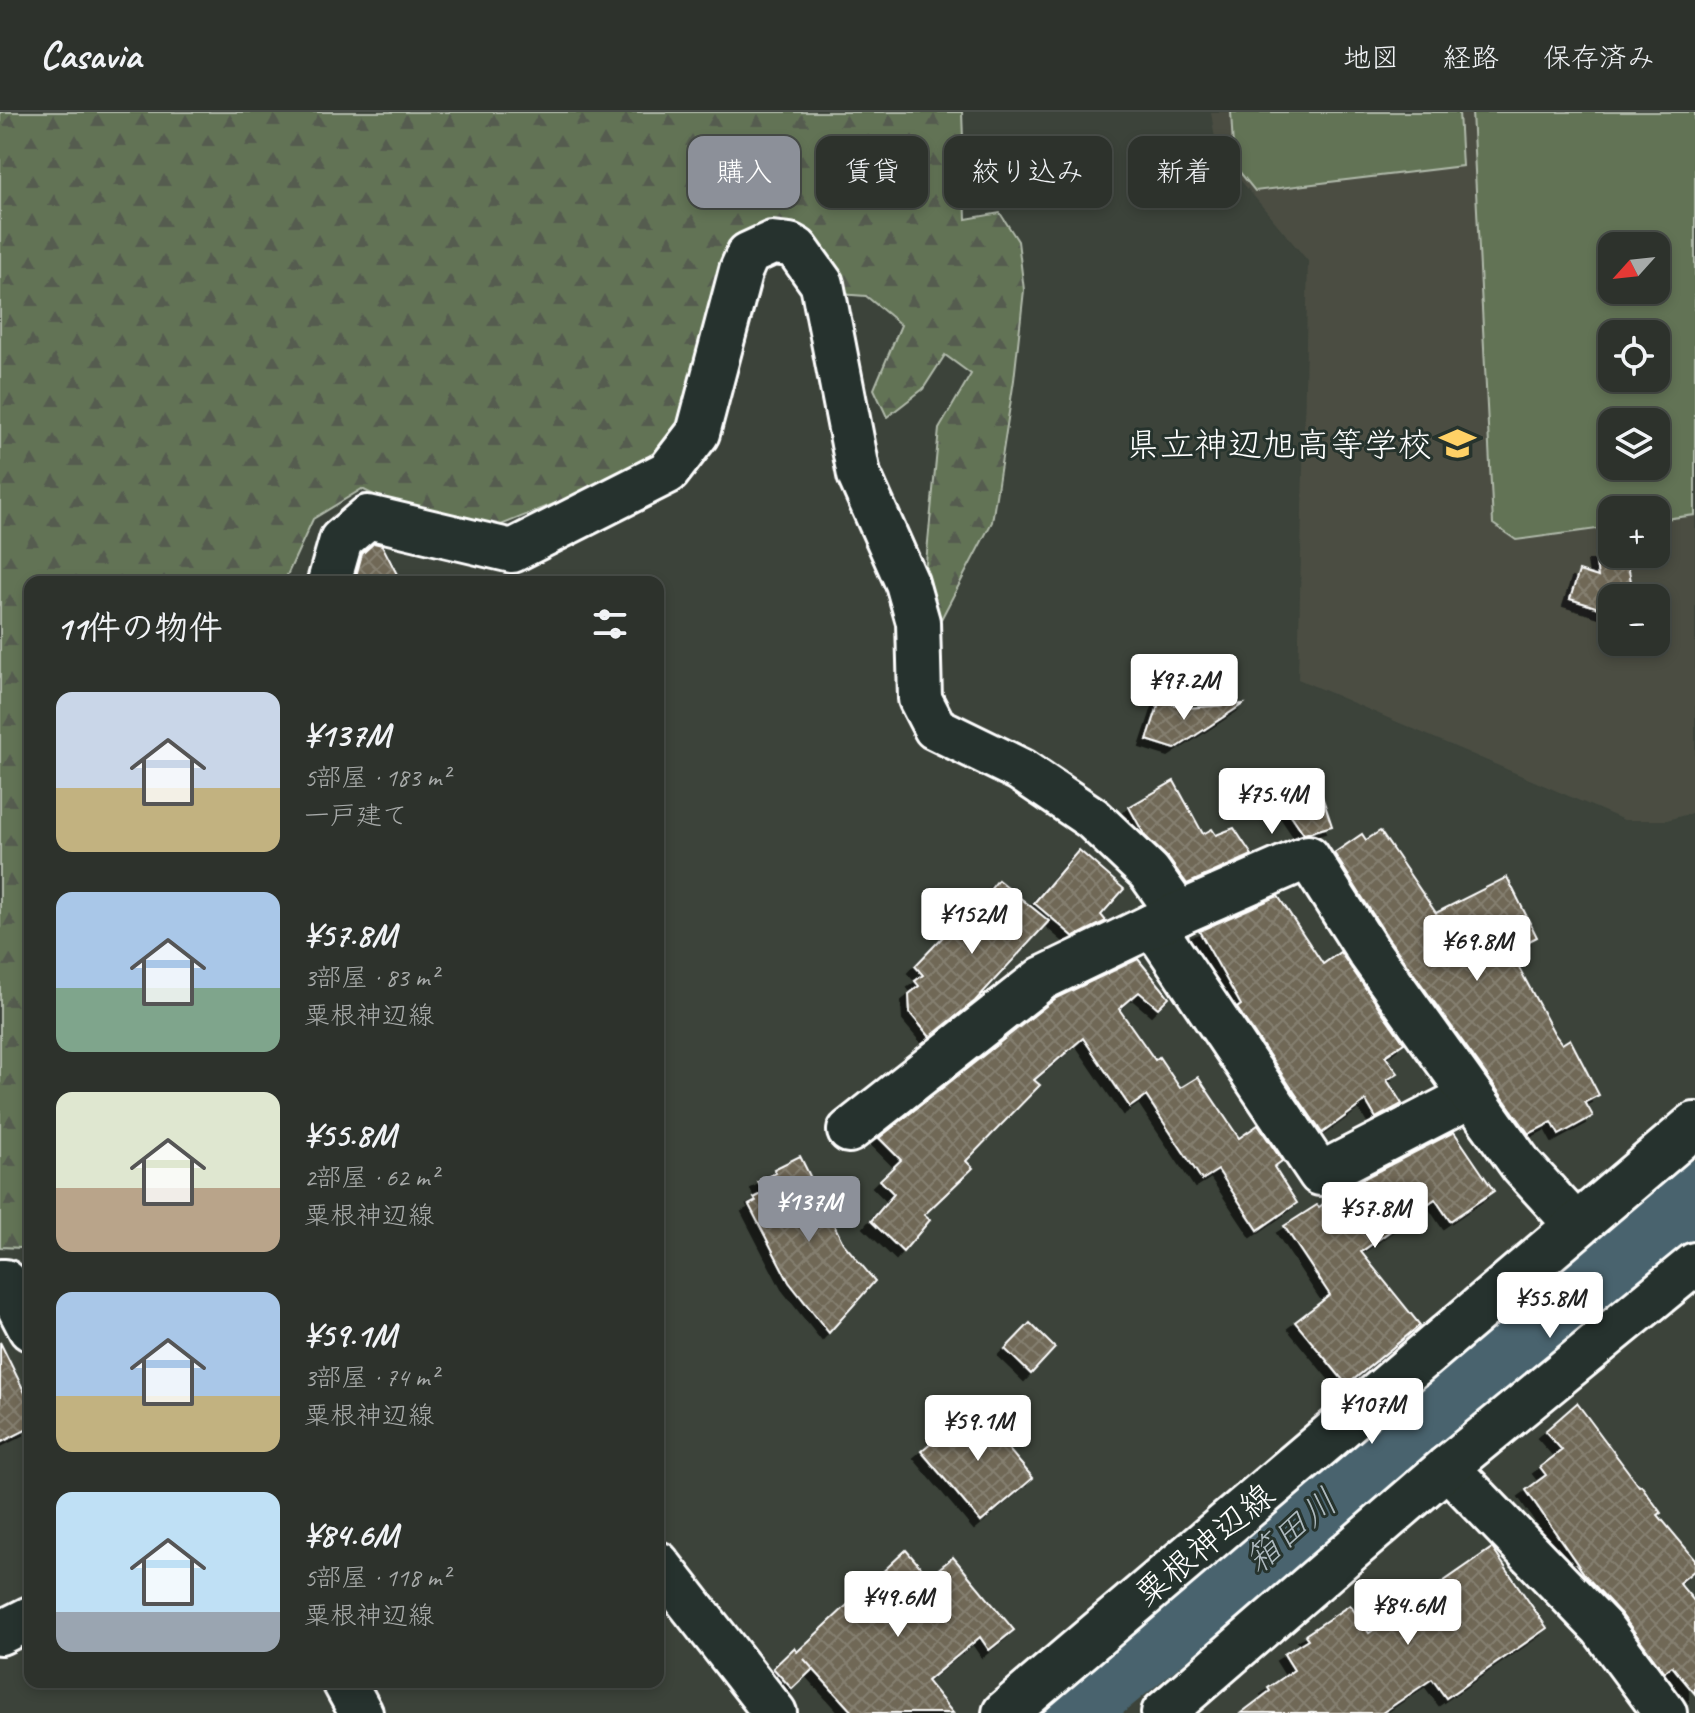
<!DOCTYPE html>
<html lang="ja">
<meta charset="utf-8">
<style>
:root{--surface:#2d322c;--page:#353a34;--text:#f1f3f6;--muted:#a7aaa9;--line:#484d48;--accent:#8c9099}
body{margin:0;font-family:Caveat,"Klee One",sans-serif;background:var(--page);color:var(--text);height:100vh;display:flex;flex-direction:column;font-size:30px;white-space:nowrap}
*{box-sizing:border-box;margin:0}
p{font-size:26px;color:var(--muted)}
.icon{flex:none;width:44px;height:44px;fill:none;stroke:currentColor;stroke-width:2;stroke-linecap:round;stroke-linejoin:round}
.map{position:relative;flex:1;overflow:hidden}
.panel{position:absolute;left:24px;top:464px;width:640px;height:1112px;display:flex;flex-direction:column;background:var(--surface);border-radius:16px;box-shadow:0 4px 12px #0003,0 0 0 2px var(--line)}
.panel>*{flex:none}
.hud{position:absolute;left:688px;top:24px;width:760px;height:72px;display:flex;gap:16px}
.needle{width:52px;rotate:243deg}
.fabs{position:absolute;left:1598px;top:120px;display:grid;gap:16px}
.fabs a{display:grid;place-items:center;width:72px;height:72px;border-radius:16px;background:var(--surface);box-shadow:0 4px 12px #0003,0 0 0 2px var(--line);font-size:40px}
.price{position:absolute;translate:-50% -68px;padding:0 18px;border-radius:8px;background:#fff;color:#222;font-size:26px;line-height:52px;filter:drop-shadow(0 2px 4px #0008)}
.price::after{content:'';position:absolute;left:50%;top:48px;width:24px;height:18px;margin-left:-12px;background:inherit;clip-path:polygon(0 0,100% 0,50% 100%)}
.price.current{background:var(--accent);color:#fff}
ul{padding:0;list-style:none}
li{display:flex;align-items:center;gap:24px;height:200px;padding:0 32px}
li span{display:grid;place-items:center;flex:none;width:224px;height:160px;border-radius:16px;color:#555}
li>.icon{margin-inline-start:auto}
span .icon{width:96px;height:96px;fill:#fffc;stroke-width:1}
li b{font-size:34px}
h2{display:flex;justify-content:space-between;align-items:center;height:96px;padding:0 32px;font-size:34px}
.tag{padding:0 28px;border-radius:16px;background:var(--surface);box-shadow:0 4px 12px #0003,0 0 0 2px var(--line);font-size:28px;line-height:72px}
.tag.current{background:var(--accent);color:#fff}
header{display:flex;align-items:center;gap:48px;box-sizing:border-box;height:112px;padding:0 40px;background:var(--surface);border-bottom:2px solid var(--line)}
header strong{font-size:38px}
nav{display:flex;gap:44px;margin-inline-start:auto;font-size:28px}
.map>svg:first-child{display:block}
.built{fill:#4b4e43;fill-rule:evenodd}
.green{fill:#627355;stroke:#b0b9aa;stroke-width:2;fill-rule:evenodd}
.forest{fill:url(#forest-firs);stroke:#b0b9aa;stroke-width:2}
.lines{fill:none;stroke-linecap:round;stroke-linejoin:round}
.river{stroke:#48646e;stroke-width:68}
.building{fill:url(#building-cross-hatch);stroke:#fff;stroke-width:2;filter:url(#shadow)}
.street-casing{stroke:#fff;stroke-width:48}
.secondary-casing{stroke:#fff;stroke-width:50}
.street{stroke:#26332d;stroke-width:42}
.secondary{stroke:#26332d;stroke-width:44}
.labels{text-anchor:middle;stroke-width:6;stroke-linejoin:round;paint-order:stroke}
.poi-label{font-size:34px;fill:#fff;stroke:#26332d;text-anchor:end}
.street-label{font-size:34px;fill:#fff;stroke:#26332d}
.water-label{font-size:36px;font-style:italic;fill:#adb9be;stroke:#26332d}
</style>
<header>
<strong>Casavia</strong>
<nav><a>地図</a><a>経路</a><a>保存済み</a></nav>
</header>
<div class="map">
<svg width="1695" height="1601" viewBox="0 0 1695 1601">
<defs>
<pattern id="forest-firs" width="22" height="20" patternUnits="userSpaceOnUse" patternTransform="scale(2)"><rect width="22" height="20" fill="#627355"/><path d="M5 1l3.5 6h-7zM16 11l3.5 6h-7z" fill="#555c50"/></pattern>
<pattern id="building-cross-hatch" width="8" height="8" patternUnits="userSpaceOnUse" patternTransform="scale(2)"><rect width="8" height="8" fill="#6f6857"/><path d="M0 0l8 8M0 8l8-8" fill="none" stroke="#857f70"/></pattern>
<filter id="shadow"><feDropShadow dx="-7" dy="7" stdDeviation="0" flood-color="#0009"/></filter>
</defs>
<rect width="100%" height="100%" fill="#3c433a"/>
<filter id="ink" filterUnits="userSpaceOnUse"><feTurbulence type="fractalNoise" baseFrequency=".0125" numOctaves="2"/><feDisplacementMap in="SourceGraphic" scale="16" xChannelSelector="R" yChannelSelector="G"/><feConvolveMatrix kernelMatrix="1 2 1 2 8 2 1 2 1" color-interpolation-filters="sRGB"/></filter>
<g filter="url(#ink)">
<path class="built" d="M1211 0H1695V700L1667 708H1624L1298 567 1308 149 1217 40ZM1612 134H1656V178H1612ZM1612 222H1656V266H1612ZM1612 310H1656V354H1612ZM1612 398H1656V442H1612ZM1612 486H1656V530H1612Z"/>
<g class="green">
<path d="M1231 0H1459L1462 54 1255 79 1234 53Z"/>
<path d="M1472 0H1695V403L1656 408V398H1612V415L1516 428 1493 412ZM1612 134H1656V178H1612ZM1612 222H1656V266H1612ZM1612 310H1656V354H1612Z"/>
</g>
<path class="forest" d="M0 0H962L966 107 1000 101 1018 129 1024 178 1014 268 992 410 939 511 924 471 939 317 971 262 945 243 923 277 887 305 874 277 901 213 866 184 839 182 795 114 771 111 747 131 673 344 496 415 423 408 362 377 313 407 284 470H30V1130L21 1136 0 1135Z"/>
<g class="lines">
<path class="river" d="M1070 1601 1695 1082"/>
</g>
<g class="building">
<path d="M374 431 382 433 401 470H358L356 464 362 442Z"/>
<path d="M1595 442H1626L1634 486H1612V500L1570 487 1579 459 1598 465Z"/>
<path d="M1160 588 1186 596 1243 592 1175 637 1147 628Z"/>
<path d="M1174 669 1203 722 1212 717 1216 723 1234 716 1252 743 1187 772 1168 746 1145 724 1129 695Z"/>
<path d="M1322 684 1332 714 1304 722 1287 697Z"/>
<path d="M1380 719 1436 801 1507 765 1537 825 1510 839 1554 921 1562 932 1570 927 1599 983 1585 990 1593 1004 1559 1023 1552 1010 1529 1022 1388 826 1334 741 1362 722 1366 728Z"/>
<path d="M1079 738 1124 777 1101 803 1106 809 1074 825 1034 791Z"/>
<path d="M998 768 1049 809 975 889 930 925 910 901 909 882 919 874 915 869 923 863 915 854 980 786 982 788Z"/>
<path d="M1278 784 1323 852 1340 840 1404 931 1385 944 1398 961 1387 968 1402 992 1376 1006 1366 989 1322 1021 1237 896 1241 893 1199 819Z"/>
<path d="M1138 847 1169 885 1158 896 1139 880 1119 897 1155 948 1159 945 1180 976 1198 965 1239 1026 1258 1013 1282 1049 1274 1055 1297 1091 1258 1118 1218 1058 1202 1068 1146 984 1130 995 1083 926 1034 968 1040 973 966 1049 973 1056 924 1103 930 1108 903 1140 871 1109 894 1082 880 1068 901 1048 879 1026 1056 886Z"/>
<path d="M1454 1020 1494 1079 1450 1109 1435 1087 1361 1140 1420 1213 1347 1273 1295 1210 1330 1183 1284 1114 1317 1093 1319 1095 1349 1074Z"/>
<path d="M800 1044 843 1131 875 1169 829 1221 789 1170 749 1093 756 1089 754 1086 764 1081 758 1070 776 1061 774 1057Z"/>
<path d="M1030 1211 1055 1236 1031 1262 1005 1237Z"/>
<path d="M0 1230 30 1291V1316L0 1331Z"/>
<path d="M978 1291 1010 1329 1005 1333 1033 1366 981 1410 921 1339Z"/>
<path d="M1577 1291 1639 1374 1641 1373 1661 1401 1658 1403 1695 1447V1458L1679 1471 1695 1490V1582L1672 1554 1664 1560 1621 1502 1585 1463 1526 1378 1546 1363 1540 1355 1562 1338 1545 1319Z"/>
<path d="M1492 1436 1547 1516 1446 1586 1432 1567 1382 1601H1241L1270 1579 1268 1576 1294 1558 1284 1542 1308 1527 1305 1523 1350 1493 1369 1521Z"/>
<path d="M906 1438 929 1465 953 1445 1014 1518 989 1538 980 1525 927 1569 953 1601H853L804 1547 813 1557 792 1577 773 1556 794 1536 797 1540Z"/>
</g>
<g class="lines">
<defs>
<g id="street">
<path d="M329 470 341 428 368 405 512 439 668 360 698 321 741 158 748 142 772 131 790 133 797 137 822 172 859 363 907 471 918 510 920 587 935 616 1021 658 1092 706 1149 760 1179 802"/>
<path d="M1153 813 1320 1062 1471 984"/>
<path d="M849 1019 1043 866 1153 813 1308 745 1368 839 1522 1054 1577 1114"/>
<path d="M0 1169H5L30 1217"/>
<path d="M1447 1355 1602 1516 1665 1601"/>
<path d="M658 1451 775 1601"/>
<path d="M0 1521 30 1506"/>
<path d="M344 1570 361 1601"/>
<path d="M1163 1601 1447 1355 1695 1152"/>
</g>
<path id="secondary" d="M1005 1601 1695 1013"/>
</defs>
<use href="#street" class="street-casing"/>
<use href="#secondary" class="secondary-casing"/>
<use href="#street" class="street"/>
<use href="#secondary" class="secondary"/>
</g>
</g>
<defs>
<symbol id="school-bare" viewBox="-9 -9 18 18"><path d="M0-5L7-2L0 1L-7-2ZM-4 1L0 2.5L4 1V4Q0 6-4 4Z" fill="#ffd166" stroke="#26332d" stroke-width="2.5" paint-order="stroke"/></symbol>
</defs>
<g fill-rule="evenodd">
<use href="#school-bare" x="1432" y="306" width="51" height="51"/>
</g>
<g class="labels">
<g class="poi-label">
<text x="1432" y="344">県立神辺旭高等学校</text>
</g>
<g class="street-label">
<text transform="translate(1204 1432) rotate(-40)" y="12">粟根神辺線</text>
</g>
<g class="water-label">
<text transform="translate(1290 1418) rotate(-40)" y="13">箱田川</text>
</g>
</g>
</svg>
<div class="fabs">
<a><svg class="needle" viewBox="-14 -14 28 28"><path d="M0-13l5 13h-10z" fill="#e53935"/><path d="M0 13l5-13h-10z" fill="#a7aaa9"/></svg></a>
<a><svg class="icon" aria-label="locate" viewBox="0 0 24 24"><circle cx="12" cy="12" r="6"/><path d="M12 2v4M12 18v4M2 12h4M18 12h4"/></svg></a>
<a><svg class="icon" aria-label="layers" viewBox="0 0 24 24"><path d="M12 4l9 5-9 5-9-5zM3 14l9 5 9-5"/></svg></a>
<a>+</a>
<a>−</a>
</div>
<b class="price" style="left:1184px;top:610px">¥97.2M</b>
<b class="price" style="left:1272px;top:724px">¥75.4M</b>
<b class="price" style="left:972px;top:844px">¥152M</b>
<b class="price" style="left:1477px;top:871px">¥69.8M</b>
<b class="price current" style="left:809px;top:1132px">¥137M</b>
<b class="price" style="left:1375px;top:1138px">¥57.8M</b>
<b class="price" style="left:1550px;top:1228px">¥55.8M</b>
<b class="price" style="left:1372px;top:1334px">¥107M</b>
<b class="price" style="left:978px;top:1351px">¥59.1M</b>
<b class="price" style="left:898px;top:1527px">¥49.6M</b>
<b class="price" style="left:1408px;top:1535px">¥84.6M</b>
<div class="hud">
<a class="tag current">購入</a>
<a class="tag">賃貸</a>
<a class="tag">絞り込み</a>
<a class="tag">新着</a>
</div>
<section class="panel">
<h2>11件の物件<svg class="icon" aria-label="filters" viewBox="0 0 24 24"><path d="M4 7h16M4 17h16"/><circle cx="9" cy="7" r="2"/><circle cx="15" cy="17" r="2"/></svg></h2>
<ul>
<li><span style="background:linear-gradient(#c9d6e8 60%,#c2b280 0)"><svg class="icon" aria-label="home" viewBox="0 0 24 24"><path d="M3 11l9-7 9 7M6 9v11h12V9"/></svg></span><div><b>¥137M</b><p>5部屋 · 183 m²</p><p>一戸建て</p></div></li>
<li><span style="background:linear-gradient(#a9c7e8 60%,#7fa58c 0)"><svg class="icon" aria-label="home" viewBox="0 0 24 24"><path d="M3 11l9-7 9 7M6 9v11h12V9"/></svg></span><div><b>¥57.8M</b><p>3部屋 · 83 m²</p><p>粟根神辺線</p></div></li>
<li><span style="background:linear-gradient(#dfe7d0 60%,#b9a48a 0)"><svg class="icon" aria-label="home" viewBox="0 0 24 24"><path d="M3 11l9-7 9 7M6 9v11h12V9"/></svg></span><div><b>¥55.8M</b><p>2部屋 · 62 m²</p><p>粟根神辺線</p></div></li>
<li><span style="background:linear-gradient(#a9c7e8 65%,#c2b280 0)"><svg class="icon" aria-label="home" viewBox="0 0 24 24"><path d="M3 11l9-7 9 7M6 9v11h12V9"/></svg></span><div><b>¥59.1M</b><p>3部屋 · 74 m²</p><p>粟根神辺線</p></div></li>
<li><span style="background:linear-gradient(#bfe0f5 75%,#9aa5b1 0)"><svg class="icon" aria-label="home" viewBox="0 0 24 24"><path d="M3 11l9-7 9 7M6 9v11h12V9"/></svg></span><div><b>¥84.6M</b><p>5部屋 · 118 m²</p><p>粟根神辺線</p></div></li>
</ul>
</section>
</div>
